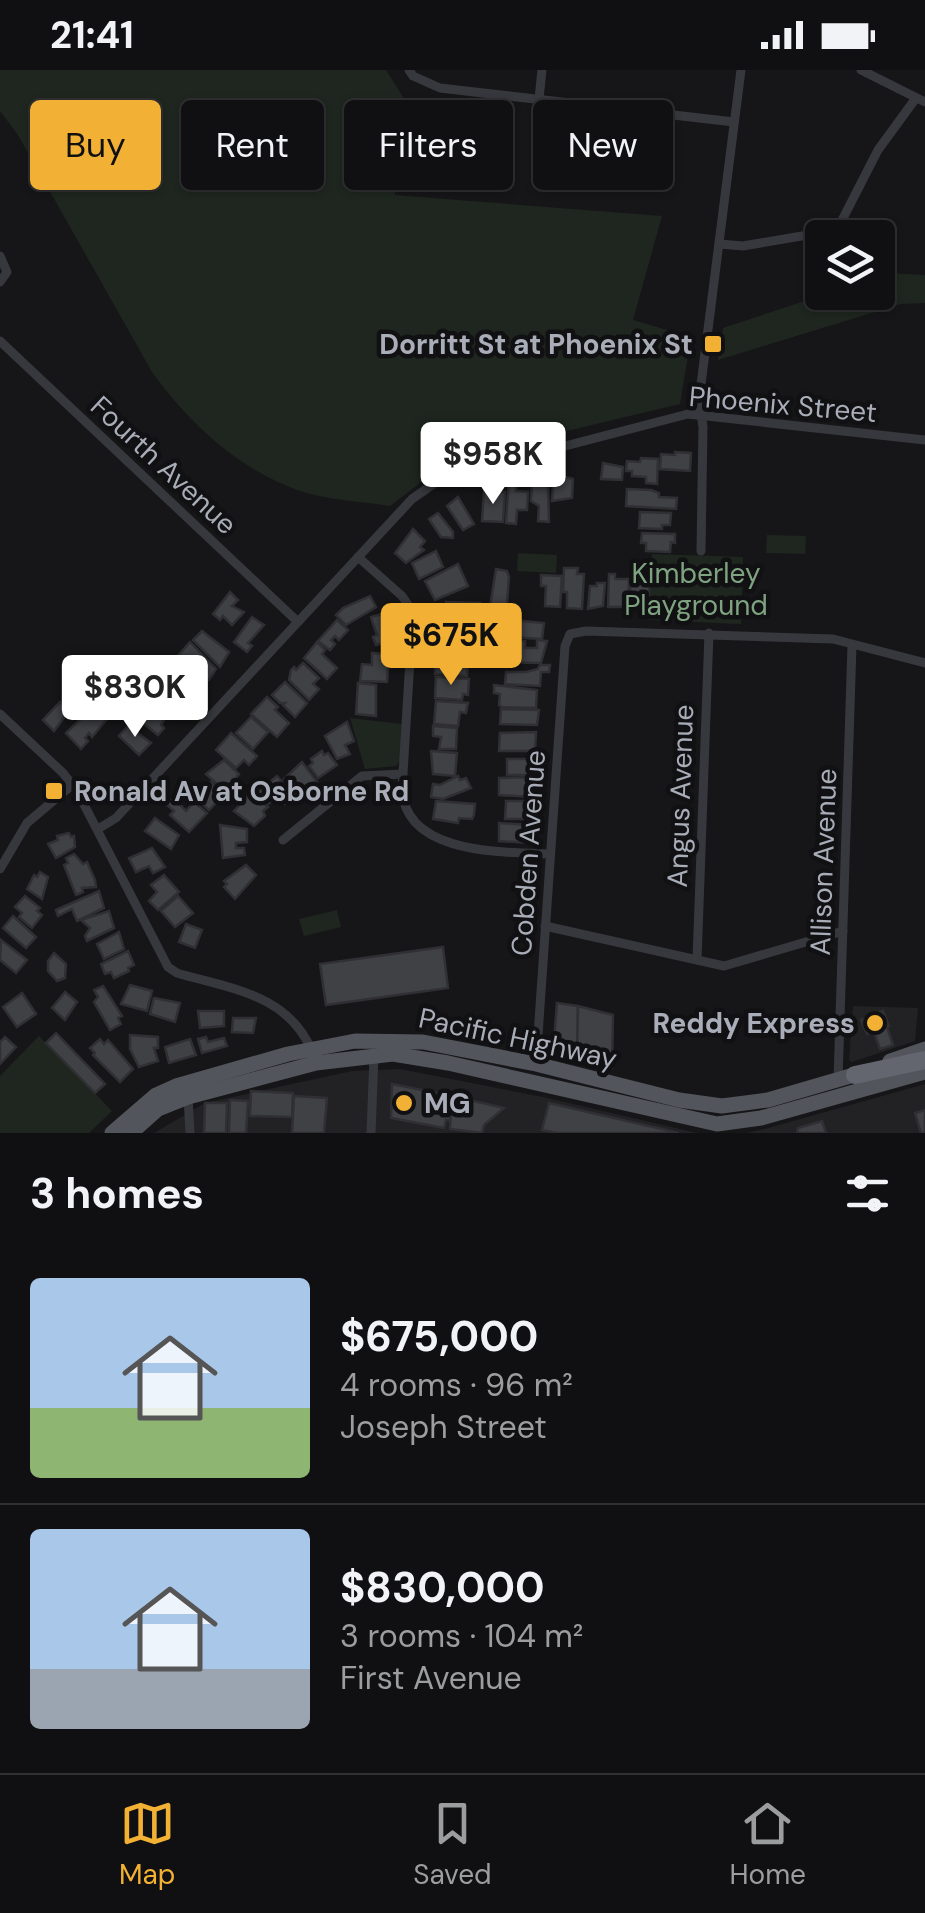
<!DOCTYPE html>
<meta charset="utf-8">
<style>
:root{--surface:#101012;--page:#1e1e20;--text:#f1f3f6;--muted:#9c9d9f;--line:#303032;--accent:#f2b134}
body{margin:0;font-family:"DM Sans",sans-serif;background:var(--page);color:var(--text);height:100vh;display:flex;flex-direction:column;font-size:38px;white-space:nowrap}
*{box-sizing:border-box;margin:0}
p{font-size:32px;color:var(--muted)}
.icon{flex:none;width:55px;height:55px;fill:none;stroke:currentColor;stroke-width:2;stroke-linecap:round;stroke-linejoin:round}
.map{position:relative;height:1063px;overflow:hidden}
.side{display:flex;flex-direction:column;background:var(--surface);flex:1}
.side>*{flex:none}
.banner{position:absolute;left:30px;top:30px;width:865px;height:90px;display:flex;gap:20px}
.tools{position:absolute;left:805px;top:150px;display:grid;gap:20px}
.tools a{display:grid;place-items:center;width:90px;height:90px;border-radius:10px;background:var(--surface);box-shadow:0 2px 8px #0004,0 0 0 2px var(--line);font-size:50px}
.price{position:absolute;translate:-50% -85px;padding:0 22px;border-radius:10px;background:#fff;color:#222;font-size:32px;line-height:65px;filter:drop-shadow(0 2px 5px #0008)}
.price::after{content:'';position:absolute;left:50%;top:60px;width:30px;height:22px;margin-left:-15px;background:inherit;clip-path:polygon(0 0,100% 0,50% 100%)}
.price.current{background:var(--accent);color:#111}
ul{padding:0;list-style:none}
li{display:flex;align-items:center;gap:30px;height:250px;padding:0 30px}
li+li{border-top:2px solid var(--line)}
li span{display:grid;place-items:center;flex:none;width:280px;height:200px;border-radius:10px;color:#555}
li>.icon{margin-inline-start:auto}
span .icon{width:120px;height:120px;fill:#fffc;stroke-width:1}
li b{font-size:42px}
h2{display:flex;justify-content:space-between;align-items:center;height:120px;padding:0 30px;font-size:42px}
.chip{padding:0 35px;border-radius:10px;background:var(--surface);box-shadow:0 2px 8px #0004,0 0 0 2px var(--line);font-size:35px;line-height:90px}
.chip.current{background:var(--accent);color:#111}
.status{display:flex;justify-content:space-between;align-items:center;height:70px;padding:0 50px;background:var(--surface);direction:ltr}
.status svg{height:28px;fill:currentColor}
.tabs{display:flex;justify-content:space-around;align-items:center;height:140px;border-top:2px solid var(--line);background:var(--surface);font-size:28px;color:var(--muted)}
.tabs a{display:grid;justify-items:center;gap:5px}
.tabs .current{color:var(--accent)}
.map>svg:first-child{display:block}
.built{fill:#222225}
.green{fill:#1e261f}
.building{fill:#404145;stroke:#303034;stroke-width:2.5}
.lines{fill:none;stroke-linecap:round;stroke-linejoin:round}
.minor{stroke:#37383d;stroke-width:9}
.primary{stroke:#53555c;stroke-width:15}
.motorway{stroke:#63666e;stroke-width:18}
.poi-dot{fill:#f2b134;stroke:#111113;stroke-width:4}
.labels{text-anchor:middle;stroke-width:9;stroke-linejoin:round;paint-order:stroke}
.poi-label{font-size:28px;font-weight:bold;fill:#a8adb8;stroke:#111113;text-anchor:end}
.street-label{font-size:28px;fill:#a8adb8;stroke:#111113}
.park-label{font-size:28px;fill:#7fa381;stroke:#111113}
</style>
<div class="status"><b>21:41</b><svg viewBox="0 0 49 12"><path d="M0 12V9h3v3zM5 12V6h3v6zM10 12V3h3v9zM15 12V0h3v12zM26 1h20v11H26zM47 4h2v5h-2z"/></svg></div>
<div class="map">
<svg width="925" height="1063" viewBox="0 0 925 1063">
<rect width="100%" height="100%" fill="#161618"/>
<g class="built">
<path d="M853 936 918 938 915 971 852 992 849 990Z"/>
<path d="M400 999 543 1027 697 1063H154L205 1033 352 1001Z"/>
<path d="M925 1014V1063H747L768 1058Z"/>
</g>
<g class="green">
<path d="M0 0H386L405 30 395 125 662 146 633 250 691 267 680 334 453 388 390 436C360 431 325 430 297 420 237 398 189 353 152 302L18 65 0 41Z"/>
<path d="M887 203 925 205V233L901 234 718 290 723 258 829 223 878 222V206Z"/>
<path d="M767 465 806 466 805 484 766 483Z"/>
<path d="M518 483 557 485 556 503 517 501Z"/>
<path d="M652 484 743 487 741 554 649 550Z"/>
<path d="M350 648 402 654 401 689 396 696 365 699Z"/>
<path d="M337 840 341 857 304 866 299 849Z"/>
<path d="M39 966 112 1041 89 1063H0V1006Z"/>
</g>
<g class="building">
<path d="M675 382 691 383 690 401 660 399 661 384 675 385Z"/>
<path d="M641 388 658 389 657 414 646 413V407L632 406V401H626L627 391 640 392Z"/>
<path d="M603 393 623 397 622 410 601 409Z"/>
<path d="M554 404 573 409 572 428 552 431Z"/>
<path d="M509 408H517L516 421 528 422 527 440H517L516 454 506 453Z"/>
<path d="M532 412 548 417 549 452 538 451 539 436 531 431Z"/>
<path d="M627 419 651 420 659 423V427L677 428 676 439 626 436Z"/>
<path d="M484 421 505 422 503 452 482 451Z"/>
<path d="M458 427 474 454 463 460 447 436Z"/>
<path d="M640 442 671 443 670 455H662V459L639 458Z"/>
<path d="M438 443 453 462V468L441 467 429 449Z"/>
<path d="M413 459 425 471 420 477 424 480 406 493 395 483Z"/>
<path d="M642 463 675 464V473L671 472 670 482 646 481V473H641Z"/>
<path d="M436 481 443 497 419 509 412 493Z"/>
<path d="M458 494 468 516 435 530 425 511Z"/>
<path d="M564 498H578L577 504H584L582 539 567 538V522H563Z"/>
<path d="M496 499 507 501 509 507 507 533 503 538 490 537Z"/>
<path d="M609 504H615V509H629L628 537H608Z"/>
<path d="M541 505 562 506 560 537 545 536 546 516H541Z"/>
<path d="M631 508 650 509 648 539 629 538Z"/>
<path d="M597 513H605L603 536 588 539 590 516H597Z"/>
<path d="M230 522 238 530 232 536 244 542 232 555 223 546 220 550 213 544Z"/>
<path d="M370 526 376 537 346 555 336 545 343 538Z"/>
<path d="M446 532 480 533 474 556 455 555 456 545 445 544Z"/>
<path d="M489 539 504 540 503 554 488 553Z"/>
<path d="M385 543 393 571 376 575 373 567 377 565 371 547Z"/>
<path d="M252 547 264 555 248 573 252 576 247 582 234 572Z"/>
<path d="M337 550 348 560 339 570 335 566 331 570 335 574 330 580 318 571Z"/>
<path d="M513 550 544 553 542 569 511 567Z"/>
<path d="M448 556 469 558 467 581 445 580 446 568 449 569Z"/>
<path d="M202 561 229 582 220 597 193 570Z"/>
<path d="M508 569 525 571V578H537V570L547 571 541 593 499 592 500 583H508Z"/>
<path d="M190 572 216 599 209 610 204 612 177 587Z"/>
<path d="M317 572 325 580 322 584 337 598 327 609 304 588Z"/>
<path d="M435 581 461 583V591L468 592 467 606 435 604Z"/>
<path d="M372 583 389 584 387 612 360 611 362 594 372 595Z"/>
<path d="M175 592 200 615 191 628 164 604Z"/>
<path d="M303 593 319 608 313 614 319 619 309 630 289 610 291 600 294 597 296 600Z"/>
<path d="M540 595H550L549 602H541L540 616 505 614 506 602H526L538 599Z"/>
<path d="M436 607 469 609 468 625 463 624 462 630 435 628Z"/>
<path d="M285 612 307 633 295 647 283 635 285 633H280L272 625Z"/>
<path d="M358 613 376 615V646L356 644Z"/>
<path d="M494 615 537 620 536 638 502 637 499 635 500 624 494 623Z"/>
<path d="M173 618 188 632 182 640 184 641 173 649 162 638 166 634 161 630Z"/>
<path d="M267 627 278 637 275 640 289 653 277 667 251 644Z"/>
<path d="M148 631 166 647 161 655 164 658 158 665 134 646Z"/>
<path d="M436 631 468 633 466 643 460 642 458 656 434 654Z"/>
<path d="M60 632 68 642 54 661 43 650Z"/>
<path d="M93 637 106 650 92 667 89 663 85 668 88 671 81 679 66 663Z"/>
<path d="M501 639 539 640 537 655 500 654Z"/>
<path d="M251 647 268 662 253 679 236 663Z"/>
<path d="M347 652 354 671 345 675 350 684 337 689 325 666Z"/>
<path d="M128 656 151 673 139 685 119 666Z"/>
<path d="M433 656 457 658 456 679H439L441 667 433 666Z"/>
<path d="M536 662 535 681H499L500 663Z"/>
<path d="M231 663 257 686 249 695 244 690 236 698 216 680Z"/>
<path d="M322 681 324 685 328 683 337 695 318 708 309 696 313 693 311 689Z"/>
<path d="M431 681 457 683 455 706 433 704Z"/>
<path d="M507 689H532L535 705H507Z"/>
<path d="M224 690 239 704 225 721 206 704Z"/>
<path d="M302 692 317 712 297 726 284 709Z"/>
<path d="M277 706 295 727 285 734 279 726 268 734 255 724Z"/>
<path d="M458 706 460 710 466 708 471 718 443 729 431 727 433 714 440 715Z"/>
<path d="M543 707 542 715H535L532 727 499 725V708Z"/>
<path d="M211 712 224 724 209 740 193 726Z"/>
<path d="M250 724 268 737 263 741 265 746 254 756 234 741Z"/>
<path d="M173 728 186 741 194 732 207 743 189 762 170 745 174 741 166 734Z"/>
<path d="M436 731 475 734 474 745 472 749 459 748 458 753 433 749Z"/>
<path d="M506 731H530L532 749H505Z"/>
<path d="M155 748 179 765 171 779 145 761Z"/>
<path d="M499 753 530 755V773L499 771Z"/>
<path d="M220 755 247 759V772L236 773V778H244L245 785 223 788Z"/>
<path d="M69 763 71 767 74 766 75 777 56 788 48 774 58 770 57 766Z"/>
<path d="M152 778 165 797 153 803 149 796 136 802 129 788Z"/>
<path d="M74 784 83 794 87 792 95 810 96 817 82 818 83 822 76 825 64 795 68 793 66 788Z"/>
<path d="M246 795 256 805 235 829 224 817 227 814 224 811Z"/>
<path d="M40 802 48 807 42 829 27 819 34 805 37 807Z"/>
<path d="M164 805 179 822 158 840 149 831 157 822 151 815Z"/>
<path d="M99 821 104 838 77 851 72 839 58 846 56 840Z"/>
<path d="M25 826 40 838 37 841 42 845 32 858 19 847 22 843 15 837Z"/>
<path d="M178 826 193 843 175 857 161 841Z"/>
<path d="M109 841 114 858 87 871 85 866 90 858 81 850Z"/>
<path d="M13 846 36 867 26 878 3 858Z"/>
<path d="M186 854 202 860 195 878 179 872Z"/>
<path d="M119 862 124 879 104 889 97 874Z"/>
<path d="M1 870 27 890 16 903 0 890Z"/>
<path d="M443 877 448 918 326 935 320 894Z"/>
<path d="M128 881 134 895 128 898 129 901 114 908 111 902 105 904 101 894Z"/>
<path d="M54 883 66 894 65 908 57 911 48 901V891Z"/>
<path d="M130 915 152 921 147 941 121 934Z"/>
<path d="M103 916 122 946 118 948 121 954 110 960 94 932 98 927 94 920Z"/>
<path d="M65 922 77 932 65 950 52 938Z"/>
<path d="M22 923 36 944 17 957 3 937Z"/>
<path d="M154 928 180 933 175 952 150 944Z"/>
<path d="M557 933 578 936 577 990 553 983Z"/>
<path d="M578 936 613 945 612 998 577 990Z"/>
<path d="M198 941H224V956L200 958Z"/>
<path d="M883 941 889 956 867 964 861 950Z"/>
<path d="M233 948H256L253 963 232 962Z"/>
<path d="M887 957 893 975 880 979 874 962Z"/>
<path d="M56 963 105 1014 95 1023 46 973Z"/>
<path d="M130 965 158 967V978H154L158 991 139 997 130 979Z"/>
<path d="M5 967 16 977 0 994V972Z"/>
<path d="M206 967 208 972 224 968 227 976 202 983 198 969Z"/>
<path d="M100 969 104 974 108 970 133 999 120 1012 93 985 95 983 90 978Z"/>
<path d="M190 969 196 985 169 993 165 977Z"/>
<path d="M392 1014 452 1026 450 1050H446L444 1058 391 1048Z"/>
<path d="M251 1021 293 1023 292 1047 250 1046Z"/>
<path d="M294 1026 327 1028 324 1063H292Z"/>
<path d="M452 1026 504 1038 484 1055 482 1063 450 1059Z"/>
<path d="M230 1030 248 1031 246 1063H229Z"/>
<path d="M205 1033H227L226 1063H204Z"/>
<path d="M549 1033 679 1063H557L542 1060Z"/>
<path d="M925 1040V1063H921L915 1043Z"/>
<path d="M822 1051 826 1063H797L798 1058Z"/>
</g>
<g class="lines">
<g class="minor">
<path d="M409 0 413 6 440 18 734 52"/>
<path d="M861 0 925 32"/>
<path d="M539 29 542 0"/>
<path d="M719 174 743 176 837 160 878 80 916 28"/>
<path d="M0 186 7 202 0 212"/>
<path d="M0 271 298 552"/>
<path d="M701 481 703 357 699 330 741 0"/>
<path d="M358 487 402 526 413 542 402 719C405 785 503 782 550 784"/>
<path d="M0 644 63 703 77 721 168 897 177 903C231 919 288 924 312 981"/>
<path d="M98 759 116 748 412 429 442 408 688 344 925 370"/>
<path d="M283 770 362 706 403 704"/>
<path d="M0 799 27 753 72 715"/>
<path d="M545 856 724 896 843 861"/>
<path d="M697 890 709 563"/>
<path d="M536 994 565 576 570 564 586 561 833 569 925 593"/>
<path d="M838 1010 852 575"/>
<path d="M188 1027 190 1063"/>
<path d="M371 1063 374 986"/>
</g>
<g class="primary">
<path d="M890 991 925 979"/>
<path d="M112 1063 156 1025 176 1016 288 984 355 971 423 972 536 994 679 1030 722 1036 768 1030 864 1002"/>
<path d="M131 1063 158 1039 188 1027 316 993 393 984 448 993 717 1054 761 1048 925 1002"/>
</g>
<path class="motorway" d="M855 1005 925 990"/>
</g>
<g class="poi-dot">
<rect x="703" y="264" width="20" height="20" rx="5"/>
<rect x="44" y="711" width="20" height="20" rx="5"/>
<circle cx="875" cy="953" r="10"/>
<circle cx="404" cy="1033" r="10"/>
</g>
<g class="labels">
<g class="poi-label">
<text x="693" y="284">Dorritt St at Phoenix St</text>
<text x="74" y="731" text-anchor="start">Ronald Av at Osborne Rd</text>
<text x="855" y="963">Reddy Express</text>
<text x="424" y="1043" text-anchor="start">MG</text>
</g>
<g class="street-label">
<text transform="translate(783 334) rotate(5)" y="10">Phoenix Street</text>
<text transform="translate(164 395) rotate(43)" y="10">Fourth Avenue</text>
<text transform="translate(680 726) rotate(-88)" y="10">Angus Avenue</text>
<text transform="translate(528 783) rotate(-86)" y="10">Cobden Avenue</text>
<text transform="translate(823 792) rotate(-88)" y="10">Allison Avenue</text>
<text transform="translate(518 968) rotate(12)" y="10">Pacific Highway</text>
</g>
<g class="park-label">
<text x="696" y="513">Kimberley<tspan x="696" dy="32">Playground</tspan></text>
</g>
</g>
</svg>
<div class="tools">
<a><svg class="icon" aria-label="layers" viewBox="0 0 24 24"><path d="M12 4l9 5-9 5-9-5zM3 14l9 5 9-5"/></svg></a>
</div>
<b class="price" style="left:493px;top:437px">$958K</b>
<b class="price current" style="left:451px;top:618px">$675K</b>
<b class="price" style="left:135px;top:670px">$830K</b>
<div class="banner">
<a class="chip current">Buy</a>
<a class="chip">Rent</a>
<a class="chip">Filters</a>
<a class="chip">New</a>
</div>
</div>
<section class="side">
<h2>3 homes<svg class="icon" aria-label="filters" viewBox="0 0 24 24"><path d="M4 7h16M4 17h16"/><circle cx="9" cy="7" r="2"/><circle cx="15" cy="17" r="2"/></svg></h2>
<ul>
<li><span style="background:linear-gradient(#a9c7e8 65%,#8fb573 0)"><svg class="icon" aria-label="home" viewBox="0 0 24 24"><path d="M3 11l9-7 9 7M6 9v11h12V9"/></svg></span><div><b>$675,000</b><p>4 rooms · 96 m²</p><p>Joseph Street</p></div></li>
<li><span style="background:linear-gradient(#a9c7e8 70%,#9aa5b1 0)"><svg class="icon" aria-label="home" viewBox="0 0 24 24"><path d="M3 11l9-7 9 7M6 9v11h12V9"/></svg></span><div><b>$830,000</b><p>3 rooms · 104 m²</p><p>First Avenue</p></div></li>
</ul>
</section>
<nav class="tabs">
<a class="current"><svg class="icon" aria-label="map" viewBox="0 0 24 24"><path d="M3 6l6-2 6 2 6-2v14l-6 2-6-2-6 2zM9 4v14M15 6v14"/></svg>Map</a>
<a><svg class="icon" aria-label="saved" viewBox="0 0 24 24"><path d="M7 4h10v16l-5-4-5 4z"/></svg>Saved</a>
<a><svg class="icon" aria-label="home" viewBox="0 0 24 24"><path d="M3 11l9-7 9 7M6 9v11h12V9"/></svg>Home</a>
</nav>
